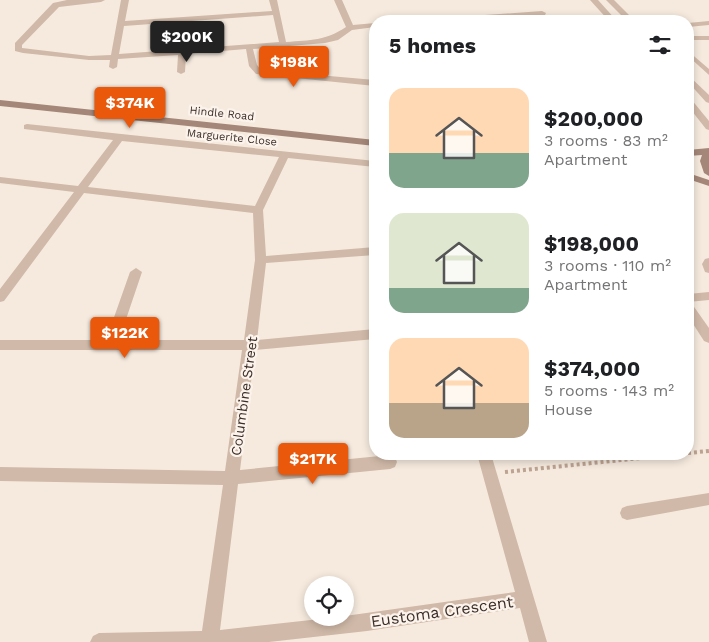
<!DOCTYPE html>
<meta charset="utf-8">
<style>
:root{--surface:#fff;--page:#f2f2f2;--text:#202124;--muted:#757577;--accent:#ea580c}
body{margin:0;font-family:"Work Sans",sans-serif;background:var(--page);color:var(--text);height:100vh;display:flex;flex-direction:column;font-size:19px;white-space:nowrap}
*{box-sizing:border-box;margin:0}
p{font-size:16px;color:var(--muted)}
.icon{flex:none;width:28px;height:28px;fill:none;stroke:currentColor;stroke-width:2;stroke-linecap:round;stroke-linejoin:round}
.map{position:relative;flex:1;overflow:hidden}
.drawer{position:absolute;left:369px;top:15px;width:325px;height:445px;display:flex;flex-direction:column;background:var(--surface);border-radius:20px;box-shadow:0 2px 8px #0003}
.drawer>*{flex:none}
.tools{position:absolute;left:304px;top:576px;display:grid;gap:10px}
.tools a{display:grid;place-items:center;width:50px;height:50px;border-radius:50%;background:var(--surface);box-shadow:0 2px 8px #0003;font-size:25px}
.price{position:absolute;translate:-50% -42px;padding:0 11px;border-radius:5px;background:var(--accent);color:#fff;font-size:16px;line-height:32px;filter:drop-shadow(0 1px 2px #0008)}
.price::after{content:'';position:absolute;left:50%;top:30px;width:15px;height:11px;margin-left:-8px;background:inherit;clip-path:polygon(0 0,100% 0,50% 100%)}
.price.on{background:#222;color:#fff}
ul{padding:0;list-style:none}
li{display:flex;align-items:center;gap:15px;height:125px;padding:0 20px}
li span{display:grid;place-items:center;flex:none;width:140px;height:100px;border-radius:15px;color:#555}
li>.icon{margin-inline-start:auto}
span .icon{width:60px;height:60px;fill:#fffc;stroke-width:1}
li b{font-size:21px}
h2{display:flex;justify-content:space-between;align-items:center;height:60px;padding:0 20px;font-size:21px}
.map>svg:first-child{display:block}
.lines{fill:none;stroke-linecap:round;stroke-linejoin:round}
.path{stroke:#bca392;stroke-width:4;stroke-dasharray:3 3;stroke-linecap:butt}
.service{fill:#d0b9a8;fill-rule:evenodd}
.minor{fill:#d0b9a8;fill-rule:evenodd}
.tertiary{fill:#d0b9a8;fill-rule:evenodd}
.secondary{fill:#a48779;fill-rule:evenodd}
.labels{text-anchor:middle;stroke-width:4.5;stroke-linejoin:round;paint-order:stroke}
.far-street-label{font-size:11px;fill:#3c2e29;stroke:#fcf4ec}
.street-label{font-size:14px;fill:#3c2e29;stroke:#fcf4ec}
.near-street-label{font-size:16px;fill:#3c2e29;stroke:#fcf4ec}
</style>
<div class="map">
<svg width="709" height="642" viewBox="0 0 709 642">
<rect width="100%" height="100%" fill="#f6eade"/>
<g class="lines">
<g class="path">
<path d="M688 453 709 451"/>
<path d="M505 472 680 454"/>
</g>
<g class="service">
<rect x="688" y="36" width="21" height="4"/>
<path d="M688 51 709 69V75L688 56Z"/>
<path d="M709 258V273L705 272 702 264 705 259Z"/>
<path d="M709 292V300L688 302V294Z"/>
<path d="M709 493V505L627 520 622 518 620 513 622 508 627 506Z"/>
</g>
<g class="minor">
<path d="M67 0H105L101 2 59 7 22 45V48L89 56 111 55 121 0H129L125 21 272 11 269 0H277L286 42C311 40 325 41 346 27L334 0H342L353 25 375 23V27L352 30 338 40 325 43 253 49 257 65 261 70 375 80V86L256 74 249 66 246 49 186 54 185 72 181 74 177 72 178 55 118 59 117 67 113 69 109 67 110 60H89L23 53 15 51V43L53 3ZM273 15 279 42 119 54 124 26Z"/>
<path d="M542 11 546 13 545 15 456 21H424L428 19Z"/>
<path d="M709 21V25L688 27V23Z"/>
<path d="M27 124 375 161V167L288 158 263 210 266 256 375 247V255L266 263 257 340 375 329V339L255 350 240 470 390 455 395 457 397 462 395 467 390 469 238 484 220 630 329 618H345V616L515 592 477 454H491L547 642H529L520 608 367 631 269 642H90L93 636 99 633 202 631 223 485 0 481V467L225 471 242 350H0V340H106L130 272 136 268 142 272 119 340H244L255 260 253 213 84 193 4 301 0 302V289L74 192 0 183V177L78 186 113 140 24 129V125ZM122 141 279 157 255 206 88 187Z"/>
<path d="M688 303 692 304 709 328V343L704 341 688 316Z"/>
</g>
<g class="tertiary">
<path d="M590 0H598L617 21H609Z"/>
<path d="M606 0H614L635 21H627Z"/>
<path d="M688 75 709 95V103L706 102 688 82Z"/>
<path d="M688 98 691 99 709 121V130L706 129 688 106Z"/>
</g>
<g class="secondary">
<path d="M0 100 375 140V146L0 106Z"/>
<path d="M709 148V176L704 173 700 161 702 155 688 156V150Z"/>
<path d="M688 173 709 180V186L688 179Z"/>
</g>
</g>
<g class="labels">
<g class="far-street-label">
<text transform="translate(222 113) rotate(6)" y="4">Hindle Road</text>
<text transform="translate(232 137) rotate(6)" y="4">Marguerite Close</text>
</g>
<g class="street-label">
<text transform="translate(244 396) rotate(-82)" y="5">Columbine Street</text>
</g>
<g class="near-street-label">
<text transform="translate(442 611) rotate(-8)" y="6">Eustoma Crescent</text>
</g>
</g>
</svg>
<div class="tools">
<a><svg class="icon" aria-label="locate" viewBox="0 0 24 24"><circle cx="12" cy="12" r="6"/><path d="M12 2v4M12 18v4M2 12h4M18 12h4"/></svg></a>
</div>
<b class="price on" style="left:187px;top:63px">$200K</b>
<b class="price" style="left:294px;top:88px">$198K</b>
<b class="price" style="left:130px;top:129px">$374K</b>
<b class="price" style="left:125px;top:359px">$122K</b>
<b class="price" style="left:313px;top:485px">$217K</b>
<section class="drawer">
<h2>5 homes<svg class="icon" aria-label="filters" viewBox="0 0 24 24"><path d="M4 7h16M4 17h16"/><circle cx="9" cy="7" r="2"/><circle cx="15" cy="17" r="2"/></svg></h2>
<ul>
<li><span style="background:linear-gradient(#ffd9b3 65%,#7fa58c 0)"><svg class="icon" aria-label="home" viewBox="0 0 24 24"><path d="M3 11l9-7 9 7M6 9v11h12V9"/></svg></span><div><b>$200,000</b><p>3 rooms · 83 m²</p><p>Apartment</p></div></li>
<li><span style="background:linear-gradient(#dfe7d0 75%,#7fa58c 0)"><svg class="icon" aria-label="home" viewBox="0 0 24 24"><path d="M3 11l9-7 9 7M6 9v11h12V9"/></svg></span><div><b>$198,000</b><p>3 rooms · 110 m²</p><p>Apartment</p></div></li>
<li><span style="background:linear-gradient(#ffd9b3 65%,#b9a48a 0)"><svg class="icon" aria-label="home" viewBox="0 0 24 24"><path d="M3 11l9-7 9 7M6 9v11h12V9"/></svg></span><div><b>$374,000</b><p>5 rooms · 143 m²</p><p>House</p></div></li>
</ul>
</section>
</div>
